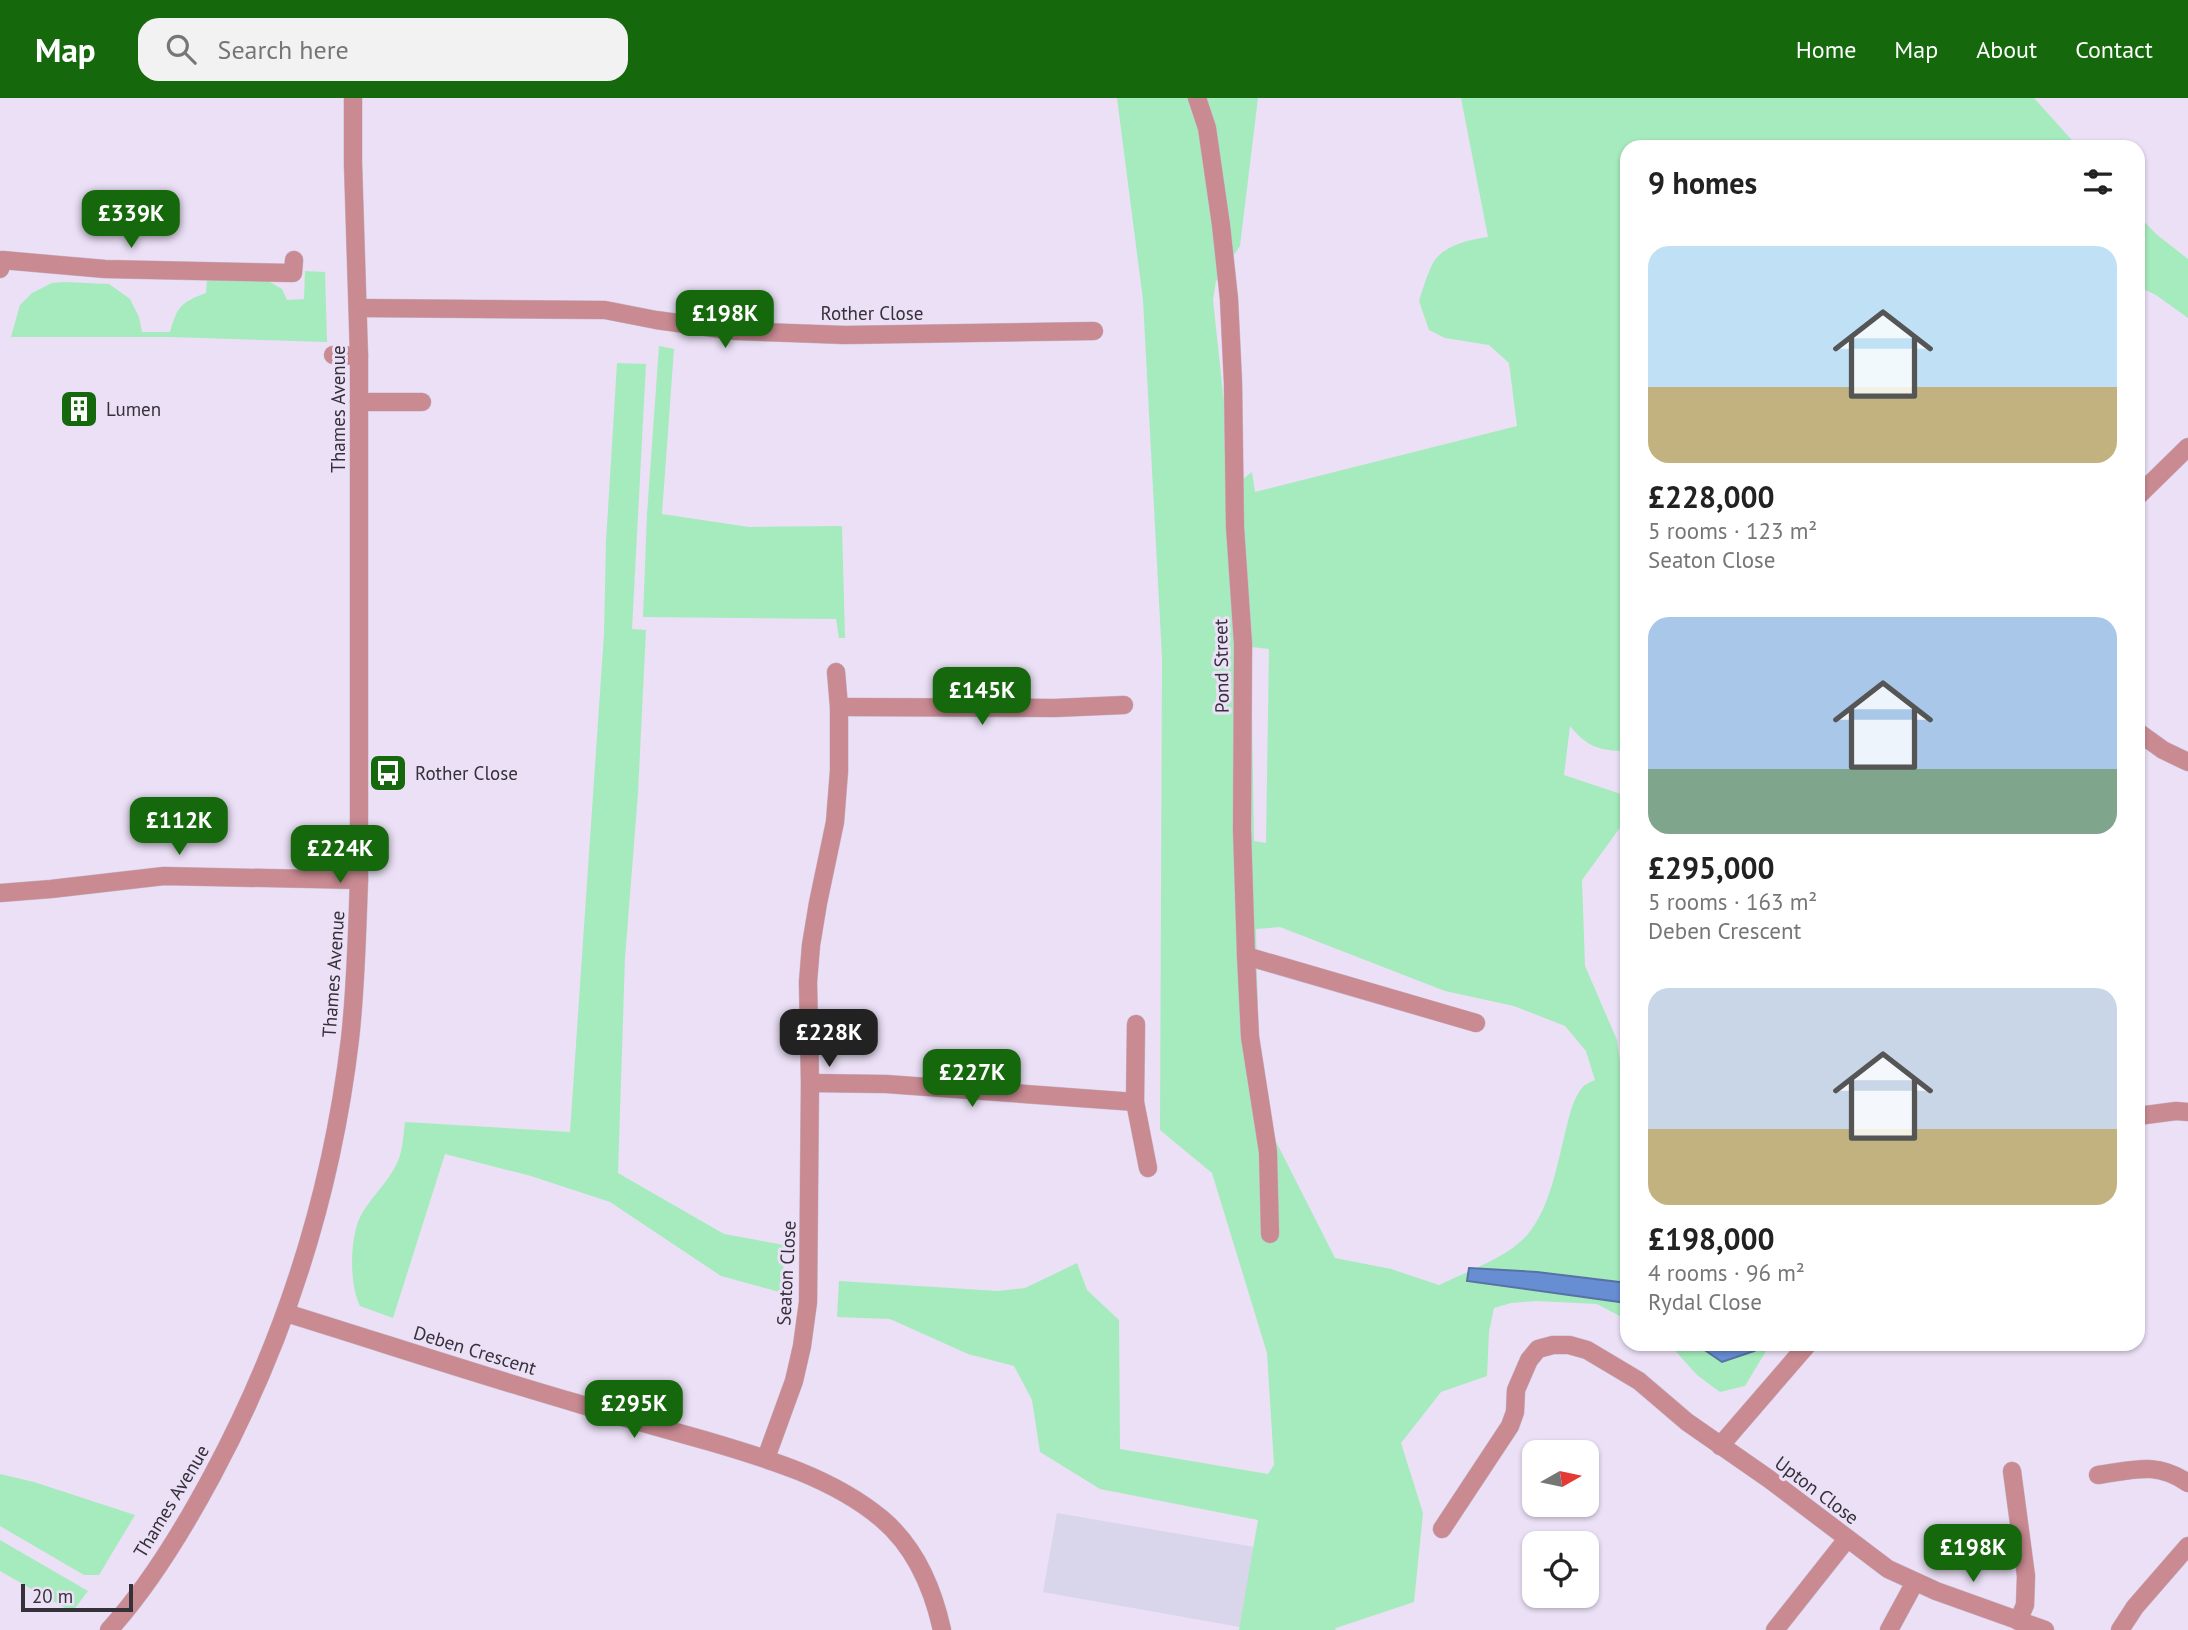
<!DOCTYPE html>
<meta charset="utf-8">
<style>
:root{--surface:#fff;--page:#f2f2f2;--text:#222;--muted:#767676;--accent:#15680b}
body{margin:0;font-family:"PT Sans",sans-serif;background:var(--page);color:var(--text);height:100vh;display:flex;flex-direction:column;font-size:26px;white-space:nowrap}
*{box-sizing:border-box;margin:0}
p{font-size:23px;color:var(--muted)}
.icon{flex:none;width:38px;height:38px;fill:none;stroke:currentColor;stroke-width:2;stroke-linecap:round;stroke-linejoin:round}
.map{position:relative;flex:1;overflow:hidden}
.drawer{position:absolute;left:1620px;top:42px;width:525px;height:1211px;display:flex;flex-direction:column;background:var(--surface);border-radius:21px;box-shadow:0 2px 5px #0004}
.drawer>*{flex:none}
.needle{width:46px;rotate:81deg}
.tools{position:absolute;left:1522px;top:1342px;display:grid;gap:14px}
.tools a{display:grid;place-items:center;width:77px;height:77px;border-radius:14px;background:var(--surface);box-shadow:0 2px 5px #0004;font-size:35px}
.scale{position:absolute;left:21px;bottom:18px;width:112px;box-sizing:border-box;padding-left:7px;border:4px solid #35313a;border-top:0;font-size:19px;line-height:24px;white-space:nowrap;color:#35313a;-webkit-text-stroke:5px #ebe0f6;paint-order:stroke}
.price{position:absolute;translate:-50% -60px;padding:0 16px;border-radius:14px;background:var(--accent);color:#fff;font-size:23px;line-height:46px;filter:drop-shadow(0 2px 4px #0008)}
.price::after{content:'';position:absolute;left:50%;top:42px;width:21px;height:16px;margin-left:-10px;background:inherit;clip-path:polygon(0 0,100% 0,50% 100%)}
.price.on{background:#222;color:#fff}
ul{padding:0;list-style:none}
li{display:grid;align-content:center;gap:14px;height:371px;padding:0 28px}
li span{display:grid;place-items:center;height:217px;border-radius:21px;color:#555}
li>.icon{margin-inline-start:auto}
span .icon{width:126px;height:126px;fill:#fffc;stroke-width:1}
li b{font-size:30px}
h2{display:flex;justify-content:space-between;align-items:center;height:84px;padding:0 28px;font-size:30px}
header{display:flex;align-items:center;gap:42px;box-sizing:border-box;height:98px;padding:0 35px;background:var(--accent);color:#fff}
header strong{font-size:33px}
nav{display:flex;gap:38px;margin-inline-start:auto;font-size:24px}
.search{width:490px;height:63px;background:var(--page);display:flex;align-items:center;gap:18px;box-sizing:border-box;padding:0 24px;border-radius:21px;color:var(--muted);font-size:26px}
.map>svg:first-child{display:block}
.industrial{fill:#d9d5ea}
.green{fill:#a6ebbd;fill-rule:evenodd}
.water{fill:#678ed3;stroke:#5872a5;stroke-width:2}
.lines{fill:none;stroke-linecap:round;stroke-linejoin:round}
.minor-casing{stroke:#c7bdd0;stroke-width:19}
.minor{stroke:#c98a92;stroke-width:18}
.labels{text-anchor:middle;stroke-width:6;stroke-linejoin:round;paint-order:stroke}
.street-label{font-size:19px;fill:#35313a;stroke:#ebe0f6}
.poi-label{font-size:19px;fill:#35313a;stroke:#ebe0f6;text-anchor:start}
</style>
<header>
<strong>Map</strong>
<div class="search"><svg class="icon" aria-label="search" viewBox="0 0 24 24"><circle cx="10" cy="10" r="6"/><path d="M15 15l6 6"/></svg>Search here</div>
<nav><a>Home</a><a>Map</a><a>About</a><a>Contact</a></nav>
</header>
<div class="map">
<svg width="2188" height="1532" viewBox="0 0 2188 1532">
<rect width="100%" height="100%" fill="#ebe0f6"/>
<path class="industrial" d="M1057 1415 1254 1449 1240 1529 1043 1494Z"/>
<g class="green">
<path d="M1117 0H1258L1240 148 1216 183 1213 202 1233 389 1252 374 1255 394 1517 328 1509 265 1489 247 1445 240 1429 232 1419 203C1423 191 1427 176 1433 165 1443 147 1469 142 1488 139L1461 0H2034L2078 49H1628L1627 653C1600 653 1587 649 1570 628L1564 677 1627 698V720L1582 782 1585 868 1617 942 1627 1017V1222L1597 1206 1536 1203 1511 1205 1494 1210 1489 1234 1487 1278 1441 1294 1401 1345 1423 1415 1414 1504 1336 1530 1335 1532H1239L1258 1422 1100 1391 1040 1354 1032 1302 1014 1268 968 1256 890 1221 837 1219 839 1183 998 1193 1025 1190 1077 1165 1087 1192 1119 1222 1120 1351 1268 1376 1274 1367 1267 1255 1212 1075 1160 1032 1162 560 1143 202ZM1251 549 1269 551 1266 745 1254 743ZM1280 829 1445 893 1514 908 1565 928 1586 953 1595 982C1591 984 1585 986 1582 990 1572 1002 1569 1020 1565 1035 1557 1068 1550 1109 1528 1136 1509 1159 1466 1174 1439 1187L1391 1171 1335 1160 1255 1002 1259 960 1256 831Z"/>
<path d="M2138 117 2156 136 2188 161V220L2156 197 2139 189Z"/>
<path d="M305 173 325 174 327 244 170 239H11L20 207 32 195 52 185 64 184 109 186 130 201 139 219 142 234H170C177 209 181 204 206 195L207 182 268 183 282 191 287 202 304 201Z"/>
<path d="M659 248 674 251 662 416 749 429 842 428 845 540H839L836 521 643 519 647 416Z"/>
<path d="M617 265 646 266 632 531 646 532 638 695 625 860 618 1075 724 1136 784 1147 783 1195 721 1178 610 1104 531 1078 445 1056 393 1220 360 1208C350 1187 350 1150 357 1127 364 1105 386 1088 396 1067 403 1055 403 1038 405 1024L570 1034 604 536 606 444Z"/>
<path d="M1669 1246H1764L1766 1253 1745 1288 1720 1294 1697 1277Z"/>
<path d="M0 1376 34 1384 135 1417 99 1477H84L0 1428Z"/>
<path d="M0 1442 88 1493 72 1514 0 1473Z"/>
</g>
<g class="water">
<path d="M1469 1170 1537 1174 1627 1185V1205L1467 1183Z"/>
<path d="M1696 1246H1746L1754 1253 1722 1264Z"/>
</g>
<g class="lines">
<defs>
<g id="minor">
<path d="M1197 0 1207 30 1221 127 1229 201 1233 285 1235 429 1243 546 1242 731 1246 858 1250 939 1268 1054 1270 1136"/>
<path d="M0 171 2 162 105 171 293 175 294 162"/>
<path d="M359 210 605 212 656 222 736 233 845 237 1094 233"/>
<path d="M333 257 359 258"/>
<path d="M359 304H422"/>
<path d="M2138 398 2188 349"/>
<path d="M839 609 1055 610 1124 607"/>
<path d="M2138 634 2163 652 2188 664"/>
<path d="M0 795 51 791 164 778 359 782"/>
<path d="M1246 858 1476 925"/>
<path d="M1136 926 1135 1004 1148 1070"/>
<path d="M810 985 886 986 1135 1004"/>
<path d="M2138 1018 2176 1013 2188 1014"/>
<path d="M286 1215C383 1245 479 1277 576 1305 618 1318 661 1330 704 1342 765 1360 832 1379 882 1421 915 1449 933 1491 942 1532"/>
<path d="M1720 1348 1808 1246"/>
<path d="M766 1360 794 1283 802 1248 808 1204 810 985 808 884 811 847 818 805 835 724 839 673V609L836 574"/>
<path d="M2012 1373 2026 1478 2025 1507 2018 1523"/>
<path d="M2098 1377C2134 1372 2156 1363 2188 1385"/>
<path d="M1442 1431 1510 1328 1515 1314 1516 1292 1529 1262 1538 1251 1553 1247H1569L1587 1252 1639 1283 1687 1324 1769 1381 1888 1471 1936 1493 2045 1532"/>
<path d="M109 1532C150 1487 183 1432 212 1378 285 1242 332 1094 350 941 356 888 357 835 359 782V258L353 65V0"/>
<path d="M1775 1532 1847 1441"/>
<path d="M1889 1532 1915 1484"/>
<path d="M2120 1532 2135 1509 2188 1448"/>
</g>
</defs>
<use href="#minor" class="minor-casing"/>
<use href="#minor" class="minor"/>
</g>
<defs>
<symbol id="building-square" viewBox="-11 -11 22 22"><rect x="-9" y="-9" width="18" height="18" rx="4" fill="#15680b" stroke="#ebe0f6"/><path d="M-4-6H4V6H1V3H-1V6H-4ZM-2.5-4.3h1.7v1.8h-1.7ZM.8-4.3h1.7v1.8H.8ZM-2.5-1h1.7V.8h-1.7ZM.8-1h1.7V.8H.8Z" fill="#fff"/></symbol>
<symbol id="bus-square" viewBox="-11 -11 22 22"><rect x="-9" y="-9" width="18" height="18" rx="4" fill="#15680b" stroke="#ebe0f6"/><path d="M-5-6H5V4H4V6H2V4H-2V6H-4V4H-5ZM-3.5-4V0h7V-4ZM-3.5 1.2v1.5H-2V1.2ZM2 1.2v1.5H3.5V1.2Z" fill="#fff"/></symbol>
</defs>
<g fill-rule="evenodd">
<use href="#building-square" x="57" y="289" width="44" height="44"/>
<use href="#bus-square" x="366" y="653" width="44" height="44"/>
</g>
<g class="labels">
<g class="street-label">
<text x="872" y="222">Rother Close</text>
<text transform="translate(338 311) rotate(-90)" y="7">Thames Avenue</text>
<text transform="translate(1221 568) rotate(-91)" y="7">Pond Street</text>
<text transform="translate(333 876) rotate(-86)" y="7">Thames Avenue</text>
<text transform="translate(786 1175) rotate(-87)" y="7">Seaton Close</text>
<text transform="translate(475 1252) rotate(17)" y="7">Deben Crescent</text>
<text transform="translate(1817 1392) rotate(37)" y="7">Upton Close</text>
<text transform="translate(171 1403) rotate(-59)" y="7">Thames Avenue</text>
</g>
<g class="poi-label">
<text x="106" y="318">Lumen</text>
<text x="415" y="682">Rother Close</text>
</g>
</g>
</svg>
<div class="tools">
<a><svg class="needle" viewBox="-14 -14 28 28"><path d="M0-13l5 13h-10z" fill="#e53935"/><path d="M0 13l5-13h-10z" fill="#767676"/></svg></a>
<a><svg class="icon" aria-label="locate" viewBox="0 0 24 24"><circle cx="12" cy="12" r="6"/><path d="M12 2v4M12 18v4M2 12h4M18 12h4"/></svg></a>
</div>
<div class="scale">20 m</div>
<b class="price" style="left:131px;top:152px">£339K</b>
<b class="price" style="left:725px;top:252px">£198K</b>
<b class="price" style="left:982px;top:629px">£145K</b>
<b class="price" style="left:179px;top:759px">£112K</b>
<b class="price" style="left:340px;top:787px">£224K</b>
<b class="price on" style="left:829px;top:971px">£228K</b>
<b class="price" style="left:972px;top:1011px">£227K</b>
<b class="price" style="left:634px;top:1342px">£295K</b>
<b class="price" style="left:1973px;top:1486px">£198K</b>
<section class="drawer">
<h2>9 homes<svg class="icon" aria-label="filters" viewBox="0 0 24 24"><path d="M4 7h16M4 17h16"/><circle cx="9" cy="7" r="2"/><circle cx="15" cy="17" r="2"/></svg></h2>
<ul>
<li><span style="background:linear-gradient(#bfe0f5 65%,#c2b280 0)"><svg class="icon" aria-label="home" viewBox="0 0 24 24"><path d="M3 11l9-7 9 7M6 9v11h12V9"/></svg></span><div><b>£228,000</b><p>5 rooms · 123 m²</p><p>Seaton Close</p></div></li>
<li><span style="background:linear-gradient(#a9c7e8 70%,#7fa58c 0)"><svg class="icon" aria-label="home" viewBox="0 0 24 24"><path d="M3 11l9-7 9 7M6 9v11h12V9"/></svg></span><div><b>£295,000</b><p>5 rooms · 163 m²</p><p>Deben Crescent</p></div></li>
<li><span style="background:linear-gradient(#c9d6e8 65%,#c2b280 0)"><svg class="icon" aria-label="home" viewBox="0 0 24 24"><path d="M3 11l9-7 9 7M6 9v11h12V9"/></svg></span><div><b>£198,000</b><p>4 rooms · 96 m²</p><p>Rydal Close</p></div></li>
</ul>
</section>
</div>
